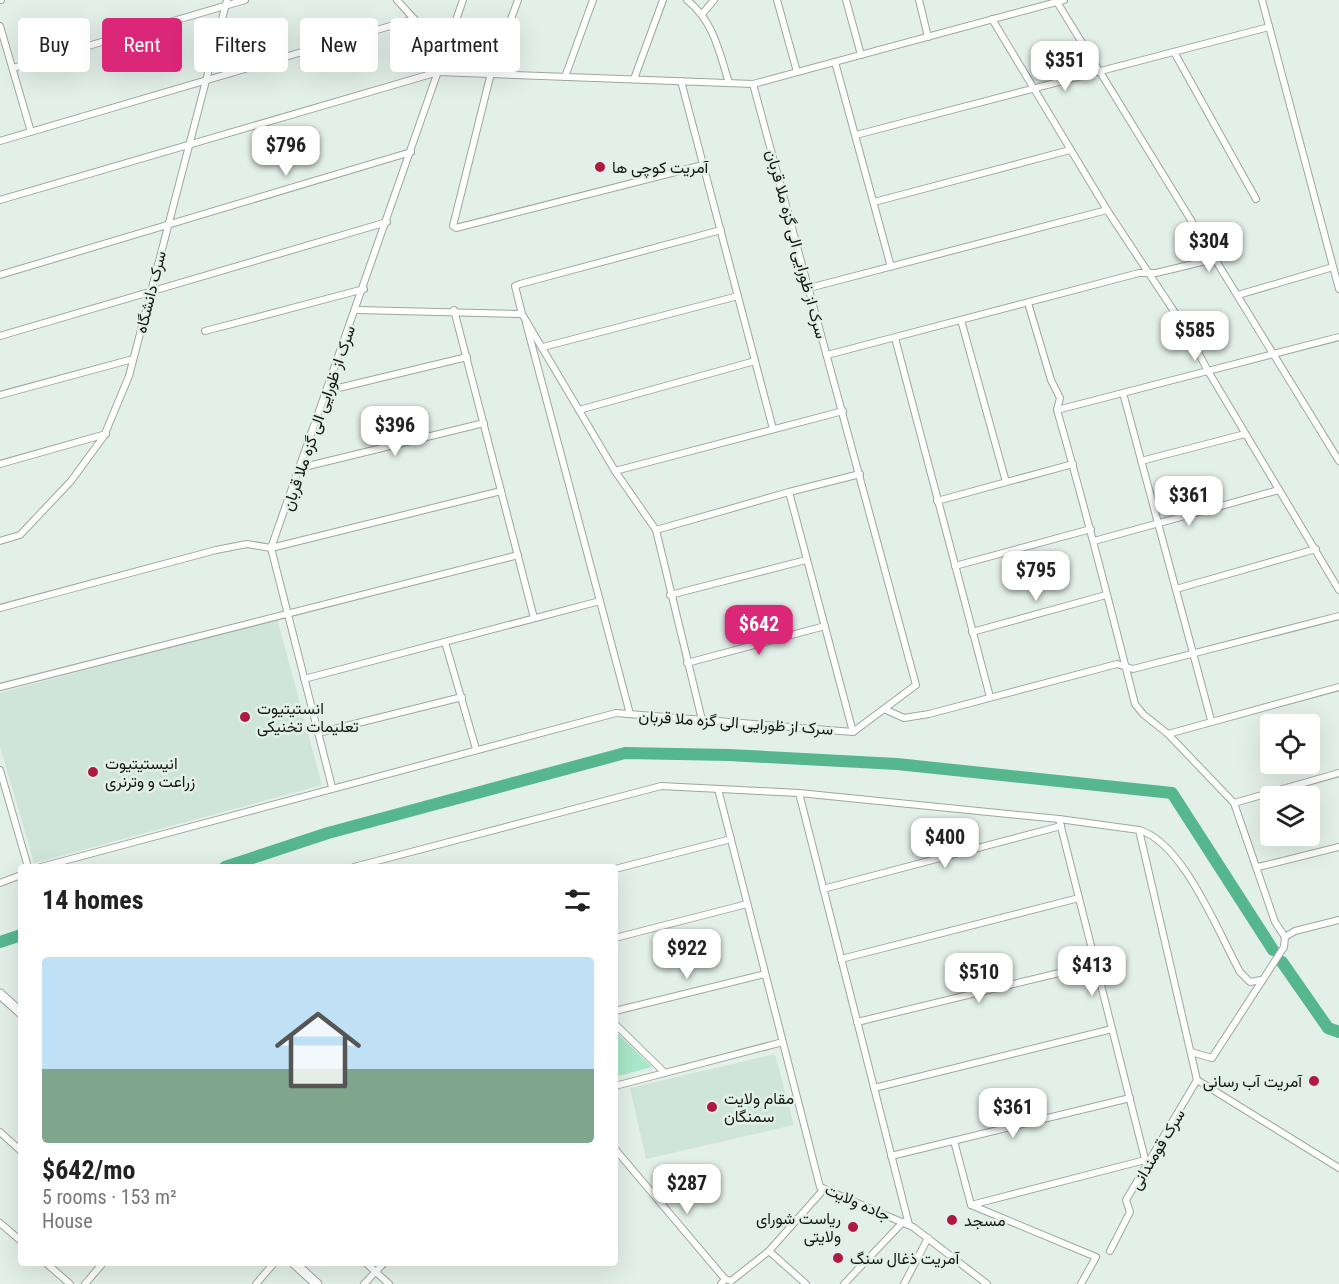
<!DOCTYPE html>
<meta charset="utf-8">
<style>
:root{--surface:#fff;--page:#f2f2f2;--text:#222;--muted:#767676;--line:#e0e0e0;--accent:#db2777}
body{margin:0;font-family:"Roboto Condensed",Vazirmatn,sans-serif;background:var(--page);color:var(--text);height:100vh;display:flex;flex-direction:column;font-size:22px;white-space:nowrap}
*{box-sizing:border-box;margin:0}
p{font-size:20px;color:var(--muted)}
.icon{flex:none;width:33px;height:33px;fill:none;stroke:currentColor;stroke-width:2;stroke-linecap:round;stroke-linejoin:round}
.map{position:relative;flex:1;overflow:hidden}
.drawer{position:absolute;left:18px;top:864px;width:600px;height:402px;display:flex;flex-direction:column;background:var(--surface);border-radius:6px;box-shadow:0 6px 24px #0002}
.drawer>*{flex:none}
.top-card{position:absolute;left:18px;top:18px;width:600px;height:54px;display:flex;gap:12px}
.buttons{position:absolute;left:1260px;top:714px;display:grid;gap:12px}
.buttons a{display:grid;place-items:center;width:60px;height:60px;border-radius:6px;background:var(--surface);box-shadow:0 6px 24px #0002;font-size:30px}
.price{position:absolute;translate:-50% -51px;padding:0 14px;border-radius:12px;background:#fff;color:#222;font-size:20px;line-height:39px;filter:drop-shadow(0 2px 3px #0008)}
.price::after{content:'';position:absolute;left:50%;top:36px;width:18px;height:14px;margin-left:-9px;background:inherit;clip-path:polygon(0 0,100% 0,50% 100%)}
.price.selected{background:var(--accent);color:#fff}
ul{padding:0;list-style:none}
li{display:grid;align-content:center;gap:12px;height:318px;padding:0 24px}
li+li{border-top:2px solid var(--line)}
li span{display:grid;place-items:center;height:186px;border-radius:6px;color:#555}
li>.icon{margin-inline-start:auto}
span .icon{width:108px;height:108px;fill:#fffc;stroke-width:1}
li b{font-size:26px}
h2{display:flex;justify-content:space-between;align-items:center;height:72px;padding:0 24px;font-size:26px}
.tag{padding:0 21px;border-radius:6px;background:var(--surface);box-shadow:0 6px 24px #0002;font-size:21px;line-height:54px}
.tag.selected{background:var(--accent);color:#fff}
.map>svg:first-child{display:block}
.built{fill:#d0e5da}
.green{fill:#a9e7c9}
.lines{fill:none;stroke-linecap:round;stroke-linejoin:round}
.river{stroke:#56b78e;stroke-width:12}
.minor-casing{stroke:#9ba7a0;stroke-width:8}
.highway-casing{stroke:#9ba7a0;stroke-width:11}
.minor{stroke:#fff;stroke-width:6}
.highway{stroke:#fff;stroke-width:9}
.poi-dot{fill:#ae1a41;stroke:#e3f0e9;stroke-width:2}
.labels{text-anchor:middle;stroke-width:5;stroke-linejoin:round;paint-order:stroke}
.poi-label{font-size:16px;fill:#121714;stroke:#e3f0e9;text-anchor:start}
.street-label{font-size:16px;fill:#121714;stroke:#e3f0e9}
</style>
<div class="map">
<svg width="1339" height="1284" viewBox="0 0 1339 1284">
<rect width="100%" height="100%" fill="#e3f0e9"/>
<g class="built">
<path d="M277 618 322 785 34 863 0 747V693Z"/>
<path d="M775 1054 794 1125 646 1159 630 1088Z"/>
</g>
<path class="green" d="M615 1031 652 1067 615 1077Z"/>
<g class="lines">
<g class="river">
<path d="M225 867 328 833 625 753 729 755 897 764 1172 793 1273 950"/>
<path d="M0 942 21 935"/>
<path d="M1282 962 1328 1028 1339 1032"/>
</g>
<defs>
<g id="minor">
<path d="M0 0H1"/>
<path d="M397 0 435 42 447 47"/>
<path d="M518 0 491 73 453 226 456 228 703 165"/>
<path d="M687 0C714 22 719 51 729 83"/>
<path d="M777 0 797 72"/>
<path d="M846 0 861 55"/>
<path d="M919 0 928 37"/>
<path d="M1262 0 1339 289"/>
<path d="M1057 2 1339 461"/>
<path d="M703 13 714 0"/>
<path d="M992 19 1107 210 1187 331 1208 371 1339 590"/>
<path d="M0 26 31 132"/>
<path d="M1174 52 1256 199"/>
<path d="M835 62 891 267"/>
<path d="M13 68 245 0"/>
<path d="M565 77 593 0"/>
<path d="M634 79 663 0"/>
<path d="M681 81 773 429"/>
<path d="M856 135 1269 27"/>
<path d="M0 141 414 19"/>
<path d="M0 200 438 72 753 84 1064 0"/>
<path d="M874 202 1070 150"/>
<path d="M0 275 411 152"/>
<path d="M809 288 1107 210"/>
<path d="M1238 295 1333 267"/>
<path d="M1028 303 1051 380 1060 398 1057 410C1085 507 1110 605 1135 704L1143 714 1168 734 1339 687"/>
<path d="M357 310 522 314 615 471 656 530 789 492 860 474"/>
<path d="M454 310 534 618"/>
<path d="M522 314 515 286 520 284 721 230"/>
<path d="M961 320 1006 482"/>
<path d="M526 323 630 714"/>
<path d="M205 331 364 289"/>
<path d="M0 336 387 222"/>
<path d="M895 338 990 697"/>
<path d="M543 347 738 296"/>
<path d="M827 355 1139 273H1156L1214 259"/>
<path d="M326 391 467 357"/>
<path d="M1123 393 1211 720"/>
<path d="M0 395 133 359"/>
<path d="M579 410 755 361"/>
<path d="M1057 410 1339 337"/>
<path d="M1141 461 1245 434"/>
<path d="M0 464 106 434"/>
<path d="M300 468 484 423"/>
<path d="M615 471 843 411"/>
<path d="M789 492 853 732"/>
<path d="M937 501 1073 464"/>
<path d="M656 530 702 720"/>
<path d="M0 541 20 535 71 481 104 436 129 376 227 0"/>
<path d="M1094 541 1279 490"/>
<path d="M955 566 1091 529"/>
<path d="M1176 589 1316 549"/>
<path d="M670 595 806 560"/>
<path d="M0 608 216 550 247 544 271 548 501 491"/>
<path d="M972 632 1106 595"/>
<path d="M445 642 476 749"/>
<path d="M687 663 825 626"/>
<path d="M304 679 600 601"/>
<path d="M0 687 518 555"/>
<path d="M884 709 904 718 929 714 1117 664 1133 669 1339 616"/>
<path d="M318 733 462 697"/>
<path d="M1168 734 1234 803 1275 922 1285 937 1284 947 1212 1058 1191 1052"/>
<path d="M0 770 28 867"/>
<path d="M332 787 271 548 463 0"/>
<path d="M718 789 820 1187 913 1227 987 1284"/>
<path d="M799 793 909 1225"/>
<path d="M1234 803 1339 773"/>
<path d="M1059 819 1147 1167"/>
<path d="M1139 830C1183 842 1218 932 1240 972L1250 982 1261 980"/>
<path d="M41 867 616 713 853 732 916 685 753 84"/>
<path d="M354 867 661 786 799 793 1059 819 1139 830 1197 1080 1339 1168"/>
<path d="M1258 867 1339 847"/>
<path d="M615 869 731 839"/>
<path d="M0 883 21 875"/>
<path d="M823 889 1061 826"/>
<path d="M1285 937 1295 931 1339 920"/>
<path d="M615 938 747 904"/>
<path d="M841 959 1079 898"/>
<path d="M615 1011 765 974"/>
<path d="M857 1022 1096 964"/>
<path d="M615 1024 665 1073"/>
<path d="M615 1086 783 1042"/>
<path d="M874 1088 1112 1029"/>
<path d="M0 1132 21 1151"/>
<path d="M954 1141 971 1205 1096 1257 1081 1284"/>
<path d="M615 1149 725 1279 721 1284"/>
<path d="M891 1156 1130 1098"/>
<path d="M971 1205 1145 1160"/>
<path d="M0 1223 21 1241"/>
<path d="M769 1251 806 1284"/>
<path d="M1110 1251 1130 1212 1126 1200 1197 1080"/>
<path d="M46 1263 70 1284"/>
<path d="M366 1263 389 1284"/>
<path d="M725 1279 731 1281 769 1251 824 1189"/>
<path d="M85 1284 103 1263"/>
<path d="M256 1284 274 1263"/>
<path d="M364 1284 384 1263"/>
<path d="M844 1284 903 1222"/>
<path d="M904 1284 928 1238"/>
</g>
<g id="highway">
<path d="M0 994 21 1013"/>
<path d="M294 1263 317 1284"/>
</g>
</defs>
<use href="#minor" class="minor-casing"/>
<use href="#highway" class="highway-casing"/>
<use href="#minor" class="minor"/>
<use href="#highway" class="highway"/>
</g>
<g class="poi-dot">
<circle cx="600" cy="167" r="6"/>
<circle cx="245" cy="717" r="6"/>
<circle cx="93" cy="772" r="6"/>
<circle cx="1314" cy="1081" r="6"/>
<circle cx="712" cy="1107" r="6"/>
<circle cx="952" cy="1220" r="6"/>
<circle cx="853" cy="1227" r="6"/>
<circle cx="838" cy="1258" r="6"/>
</g>
<g class="labels">
<g class="poi-label">
<text x="612" y="173">آمریت کوچی ها</text>
<text x="257" y="714">انستیتیوت<tspan x="257" dy="18">تعلیمات تخنیکی</tspan></text>
<text x="105" y="769">انیستیتیوت<tspan x="105" dy="18">زراعت و وترنری</tspan></text>
<text x="1302" y="1087" text-anchor="end">آمریت آب رسانی</text>
<text x="724" y="1104">مقام ولایت<tspan x="724" dy="18">سمنگان</tspan></text>
<text x="841" y="1224" text-anchor="end">ریاست شورای<tspan x="841" dy="18">ولایتی</tspan></text>
<text x="964" y="1226">مسجد</text>
<text x="850" y="1264">آمریت ذغال سنگ</text>
</g>
<g class="street-label">
<text transform="translate(797 244) rotate(75)" y="6">سرک از ظورایی الی گزه ملا قربان</text>
<text transform="translate(150 292) rotate(-76)" y="6">سرک دانشگاه</text>
<text transform="translate(318 418) rotate(-71)" y="6">سرک از ظورایی الی گزه ملا قربان</text>
<text transform="translate(736 722) rotate(4)" y="6">سرک از ظورایی الی گزه ملا قربان</text>
<text transform="translate(1157 1149) rotate(-59)" y="6">سرک قومندانی</text>
<text transform="translate(858 1202) rotate(24)" y="6">جاده ولایت</text>
</g>
</g>
</svg>
<div class="buttons">
<a><svg class="icon" aria-label="locate" viewBox="0 0 24 24"><circle cx="12" cy="12" r="6"/><path d="M12 2v4M12 18v4M2 12h4M18 12h4"/></svg></a>
<a><svg class="icon" aria-label="layers" viewBox="0 0 24 24"><path d="M12 4l9 5-9 5-9-5zM3 14l9 5 9-5"/></svg></a>
</div>
<b class="price" style="left:1065px;top:92px">$351</b>
<b class="price" style="left:286px;top:177px">$796</b>
<b class="price" style="left:1209px;top:273px">$304</b>
<b class="price" style="left:1195px;top:362px">$585</b>
<b class="price" style="left:395px;top:457px">$396</b>
<b class="price" style="left:1189px;top:527px">$361</b>
<b class="price" style="left:1036px;top:602px">$795</b>
<b class="price selected" style="left:759px;top:656px">$642</b>
<b class="price" style="left:945px;top:869px">$400</b>
<b class="price" style="left:687px;top:980px">$922</b>
<b class="price" style="left:1092px;top:997px">$413</b>
<b class="price" style="left:979px;top:1004px">$510</b>
<b class="price" style="left:1013px;top:1139px">$361</b>
<b class="price" style="left:687px;top:1215px">$287</b>
<div class="top-card">
<a class="tag">Buy</a>
<a class="tag selected">Rent</a>
<a class="tag">Filters</a>
<a class="tag">New</a>
<a class="tag">Apartment</a>
</div>
<section class="drawer">
<h2>14 homes<svg class="icon" aria-label="filters" viewBox="0 0 24 24"><path d="M4 7h16M4 17h16"/><circle cx="9" cy="7" r="2"/><circle cx="15" cy="17" r="2"/></svg></h2>
<ul>
<li><span style="background:linear-gradient(#bfe0f5 60%,#7fa58c 0)"><svg class="icon" aria-label="home" viewBox="0 0 24 24"><path d="M3 11l9-7 9 7M6 9v11h12V9"/></svg></span><div><b>$642/mo</b><p>5 rooms · 153 m²</p><p>House</p></div></li>
</ul>
</section>
</div>
